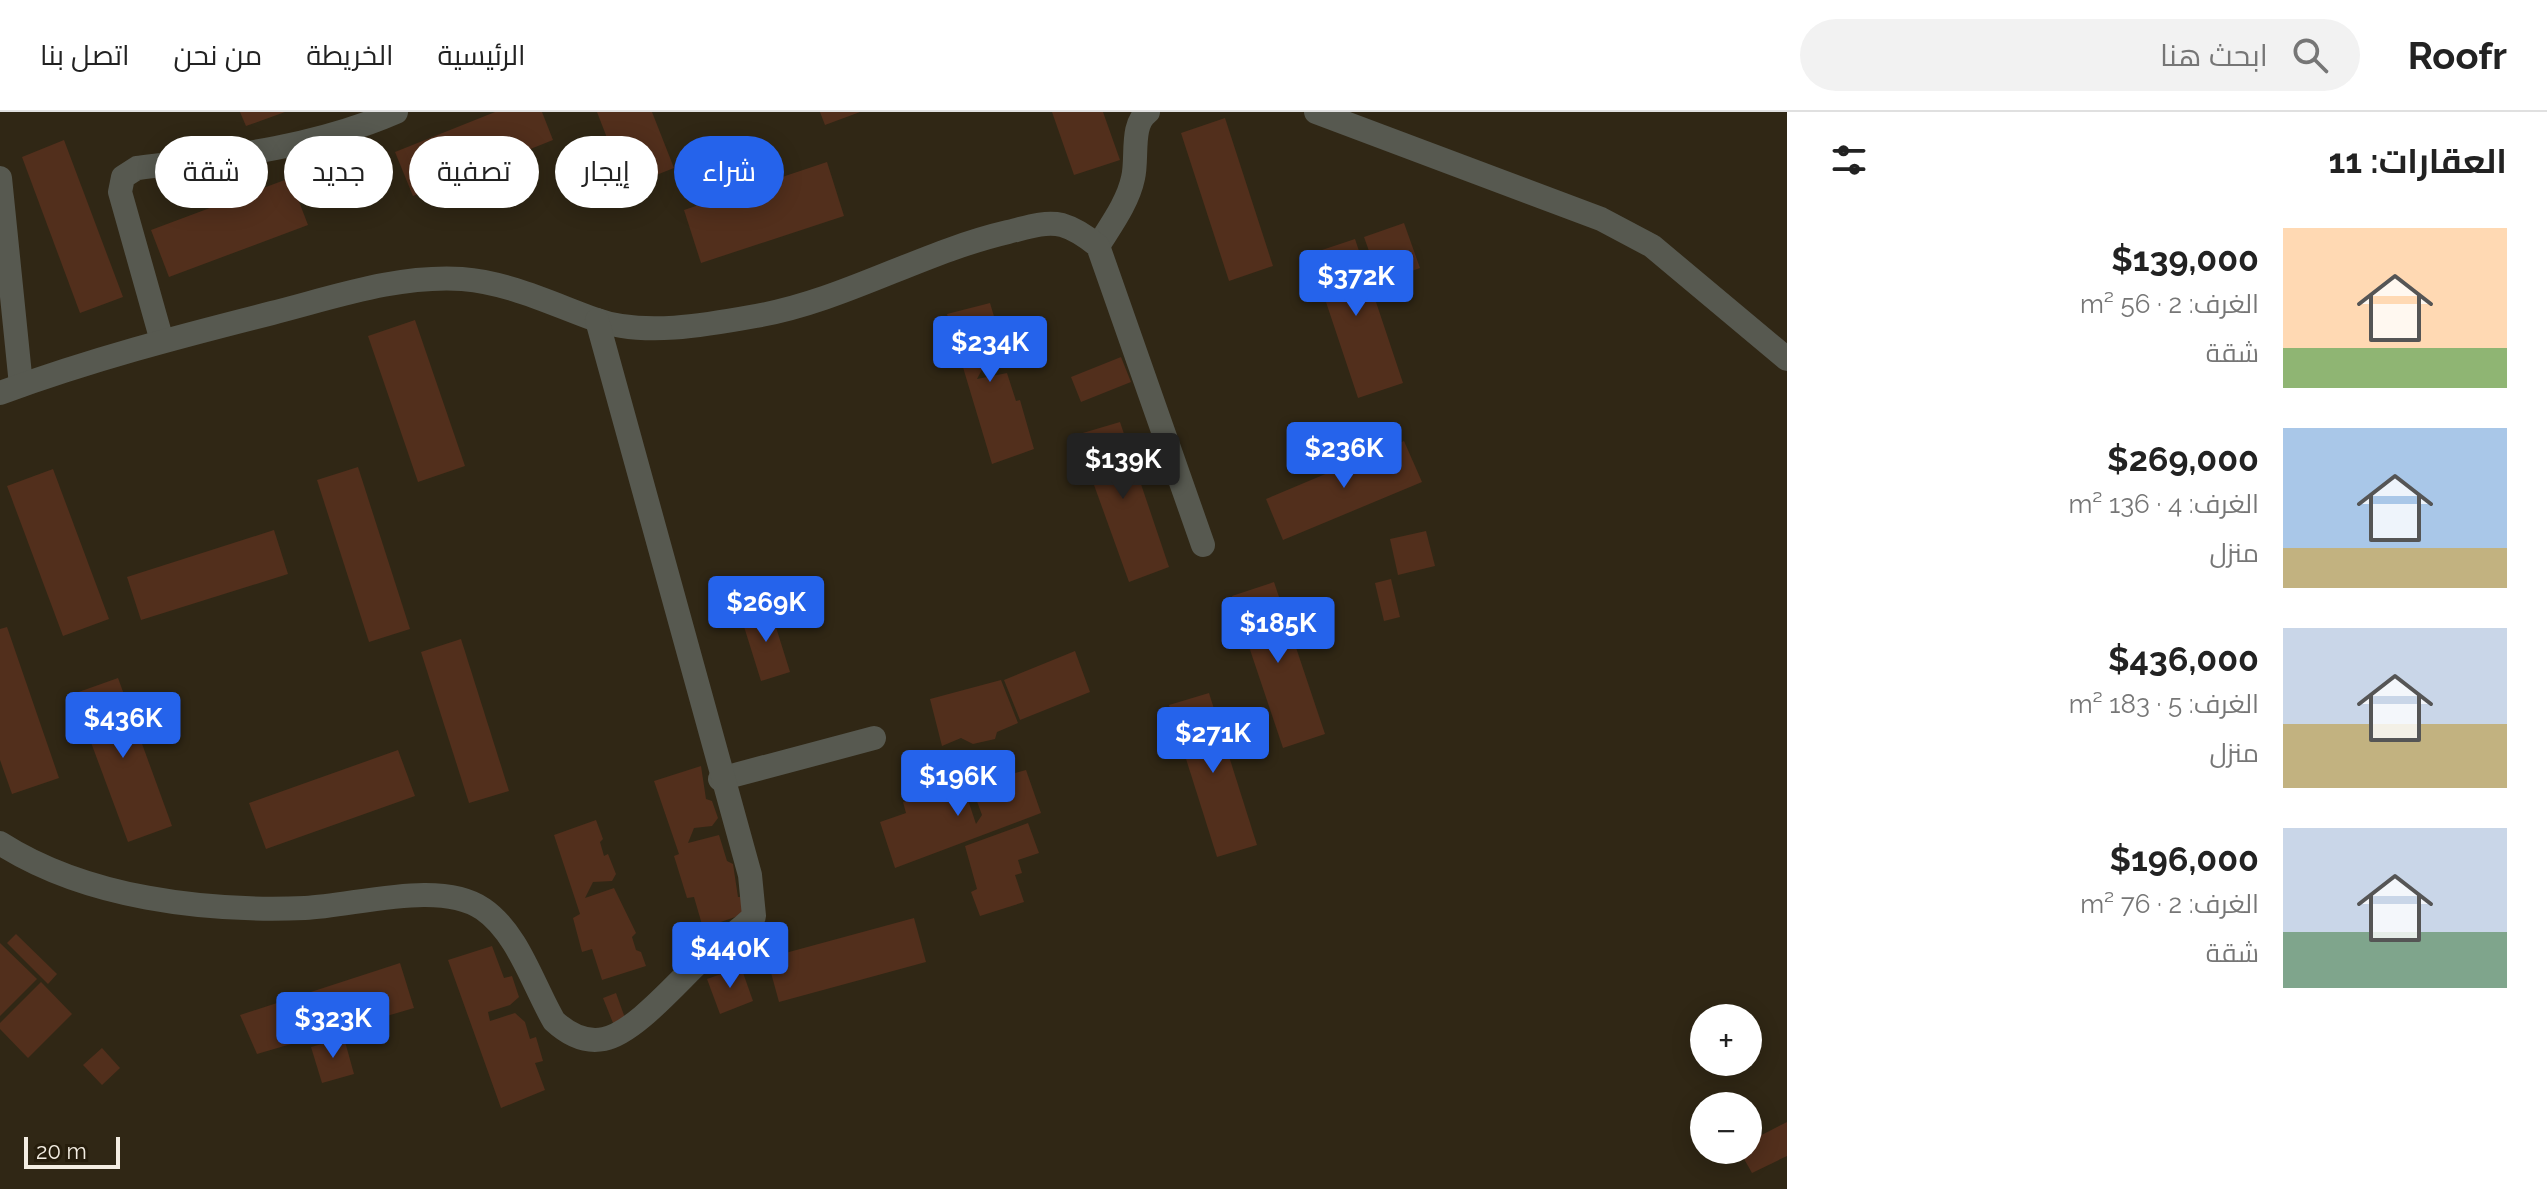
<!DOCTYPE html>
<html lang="ar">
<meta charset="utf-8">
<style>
:root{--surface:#fff;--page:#f2f2f2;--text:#222;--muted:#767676;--line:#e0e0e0;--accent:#2563eb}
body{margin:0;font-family:Raleway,Cairo,sans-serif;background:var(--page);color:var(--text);direction:rtl;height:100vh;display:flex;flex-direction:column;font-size:30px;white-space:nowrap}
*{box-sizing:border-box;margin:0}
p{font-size:26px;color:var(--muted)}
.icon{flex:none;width:44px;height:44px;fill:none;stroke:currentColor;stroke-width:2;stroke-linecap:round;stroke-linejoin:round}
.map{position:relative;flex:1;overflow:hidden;direction:ltr}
.side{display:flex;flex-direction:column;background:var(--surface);width:760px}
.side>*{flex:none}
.guide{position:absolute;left:24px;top:24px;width:760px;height:72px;direction:rtl;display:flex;gap:16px}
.controls{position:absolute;left:1690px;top:892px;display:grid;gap:16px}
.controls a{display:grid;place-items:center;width:72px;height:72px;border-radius:50%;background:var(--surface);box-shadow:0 4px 20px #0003;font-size:40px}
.scale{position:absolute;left:24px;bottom:20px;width:96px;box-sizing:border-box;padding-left:8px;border:4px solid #f4eee3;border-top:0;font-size:22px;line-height:28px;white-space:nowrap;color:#f4eee3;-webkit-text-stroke:6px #261d0c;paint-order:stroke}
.price{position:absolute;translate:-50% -68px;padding:0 18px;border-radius:8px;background:var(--accent);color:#fff;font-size:26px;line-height:52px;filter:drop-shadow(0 2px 4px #0008)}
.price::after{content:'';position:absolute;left:50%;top:48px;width:24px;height:18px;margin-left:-12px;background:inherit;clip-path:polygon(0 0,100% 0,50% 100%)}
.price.active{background:#222;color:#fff}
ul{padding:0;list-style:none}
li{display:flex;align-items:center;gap:24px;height:200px;padding:0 40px}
li span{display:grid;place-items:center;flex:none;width:224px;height:160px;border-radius:0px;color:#555}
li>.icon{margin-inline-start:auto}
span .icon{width:96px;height:96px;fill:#fffc;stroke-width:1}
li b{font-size:34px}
h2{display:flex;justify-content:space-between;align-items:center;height:96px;padding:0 40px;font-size:34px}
.pill{padding:0 28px;border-radius:36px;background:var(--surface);box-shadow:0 4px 20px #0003;font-size:28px;line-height:72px}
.pill.active{background:var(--accent);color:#fff}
header{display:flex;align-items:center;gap:48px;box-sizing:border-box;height:112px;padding:0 40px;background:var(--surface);border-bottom:2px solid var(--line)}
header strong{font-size:38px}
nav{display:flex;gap:44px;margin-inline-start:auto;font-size:28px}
.search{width:560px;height:72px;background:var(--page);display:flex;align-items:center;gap:20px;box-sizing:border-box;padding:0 28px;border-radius:44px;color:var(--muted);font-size:30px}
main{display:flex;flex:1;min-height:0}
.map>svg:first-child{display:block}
.building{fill:#522f1c}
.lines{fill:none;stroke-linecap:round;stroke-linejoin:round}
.minor{stroke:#575950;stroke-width:24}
</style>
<header>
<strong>Roofr</strong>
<div class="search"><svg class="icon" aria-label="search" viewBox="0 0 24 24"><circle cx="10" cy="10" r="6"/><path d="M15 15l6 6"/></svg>ابحث هنا</div>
<nav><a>الرئيسية</a><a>الخريطة</a><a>من نحن</a><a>اتصل بنا</a></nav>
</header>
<main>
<section class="side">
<h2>العقارات: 11<svg class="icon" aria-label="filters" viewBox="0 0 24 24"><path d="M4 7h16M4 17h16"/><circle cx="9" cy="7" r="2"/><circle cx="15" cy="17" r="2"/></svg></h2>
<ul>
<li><span style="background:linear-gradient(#ffd9b3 75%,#8fb573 0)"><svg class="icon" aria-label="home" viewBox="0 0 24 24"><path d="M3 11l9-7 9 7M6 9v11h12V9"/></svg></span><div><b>$139,000</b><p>الغرف: 2 · 56 m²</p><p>شقة</p></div></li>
<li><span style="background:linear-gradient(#a9c7e8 75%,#c2b280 0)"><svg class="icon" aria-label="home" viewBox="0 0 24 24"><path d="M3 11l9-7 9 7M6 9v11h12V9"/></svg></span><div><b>$269,000</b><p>الغرف: 4 · 136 m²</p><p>منزل</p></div></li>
<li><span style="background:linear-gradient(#c9d6e8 60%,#c2b280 0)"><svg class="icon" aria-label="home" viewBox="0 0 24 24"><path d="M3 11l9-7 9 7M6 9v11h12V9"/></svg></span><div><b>$436,000</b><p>الغرف: 5 · 183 m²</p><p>منزل</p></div></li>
<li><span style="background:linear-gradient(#c9d6e8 65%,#7fa58c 0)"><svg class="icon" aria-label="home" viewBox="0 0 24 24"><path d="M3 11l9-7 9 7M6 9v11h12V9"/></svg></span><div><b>$196,000</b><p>الغرف: 2 · 76 m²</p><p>شقة</p></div></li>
</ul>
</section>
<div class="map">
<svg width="1787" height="1077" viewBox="0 0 1787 1077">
<rect width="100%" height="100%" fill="#302715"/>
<g class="building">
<path d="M240 0H285L246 14Z"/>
<path d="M495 0H542L553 28 413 84 395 40Z"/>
<path d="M597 0H652L674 56 626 75Z"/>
<path d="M820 0H860L825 13Z"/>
<path d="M1052 0H1103L1120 48 1074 63Z"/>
<path d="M1225 6 1273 154 1229 169 1181 21Z"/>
<path d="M64 28 123 185 80 201 22 45Z"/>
<path d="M827 50 844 104 701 151 684 98Z"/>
<path d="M290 66 308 113 169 165 151 118Z"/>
<path d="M1404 111 1420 156 1380 170 1364 125Z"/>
<path d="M1355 127 1403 271 1358 286 1310 142Z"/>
<path d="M990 191 996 211 991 214 995 226 1001 224 1007 244 986 250 977 267 1007 261 1016 289 1020 288 1034 337 992 352 947 202Z"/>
<path d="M415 208 465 354 418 370 368 224Z"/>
<path d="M1121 245 1131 270 1081 290 1071 265Z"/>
<path d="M1120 310 1169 455 1129 470 1076 323Z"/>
<path d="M1404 329 1422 370 1283 428 1266 387Z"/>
<path d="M358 355 410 517 369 530 317 368Z"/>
<path d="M53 357 109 507 63 524 7 374Z"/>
<path d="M274 418 288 462 141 508 127 465Z"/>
<path d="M1426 419 1435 454 1398 463 1390 427Z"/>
<path d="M1391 467 1400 505 1384 509 1375 471Z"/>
<path d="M1274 470 1325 622 1283 636 1232 484Z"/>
<path d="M770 496 790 560 761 569 741 505Z"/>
<path d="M7 515 59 666 12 682 0 648V517Z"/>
<path d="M461 527 509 679 469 691 421 540Z"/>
<path d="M1075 539 1090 580 1020 608 1004 568Z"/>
<path d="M118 566 172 714 128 730 73 582Z"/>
<path d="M1001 568 1018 611 997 620 995 627 973 632 961 626 942 634 930 587Z"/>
<path d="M1209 581 1257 733 1217 745 1169 593Z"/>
<path d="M398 638 415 684 266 737 249 691Z"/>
<path d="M701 654 706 687 712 689 718 706 712 714 694 716 688 731 719 723 727 749 733 752 738 785H743L747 801 703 816 694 785 687 786 674 744 679 742 654 669Z"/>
<path d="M1026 658 1041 701 895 756 880 710 906 701 903 690 931 683 933 687 949 681 953 692 968 688 976 712 982 703 971 673Z"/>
<path d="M596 708 603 727 600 730 604 744 608 742 616 762 612 769 593 770 585 786 614 776 636 821 632 825 636 838 641 840 646 854 602 868 592 837 582 840 573 806 580 802 554 723Z"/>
<path d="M1028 711 1039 741 1018 748 1022 761 1015 763 1024 790 980 804 971 780 977 777 965 734Z"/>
<path d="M914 806 926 850 779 890 767 846Z"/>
<path d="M16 822 57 862 48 872 7 831Z"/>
<path d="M0 831 37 867 0 904Z"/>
<path d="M492 834 504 866 512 864 519 885 510 893 488 900 490 909 515 901 525 910 530 927 536 925 543 949 535 951 545 978 501 996 448 848Z"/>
<path d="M400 851 414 896 257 942 240 903Z"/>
<path d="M741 855 753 889 720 902 707 867Z"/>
<path d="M41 870 72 902 28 946 0 917V911Z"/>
<path d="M616 881 625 906 613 911 603 886Z"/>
<path d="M344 926 354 962 322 971 311 935Z"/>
<path d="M102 936 120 956 102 973 83 953Z"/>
<path d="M1787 1010V1044L1752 1061 1739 1038H1748V1030Z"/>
</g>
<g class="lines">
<g class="minor">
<path d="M1316 0 1601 107 1652 134 1787 247"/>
<path d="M0 66 21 273"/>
<path d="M1098 134C1111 113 1128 90 1133 66 1138 46 1130 12 1148 0"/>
<path d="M162 229 120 80 123 65 137 56C227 45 313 36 396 0"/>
<path d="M0 281C89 248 181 224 272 201 335 185 397 163 462 167 510 171 550 191 594 207 642 225 707 213 756 204 843 189 922 140 1008 120 1025 116 1044 109 1062 113 1076 117 1087 125 1098 134L1203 433"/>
<path d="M720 667 874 626"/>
<path d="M0 731C86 786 205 800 305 796 355 794 440 767 483 797 518 821 533 873 554 909 568 922 584 931 604 927 639 920 688 856 717 834 731 823 741 818 754 804L750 763 597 208"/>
</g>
</g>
</svg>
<div class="controls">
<a>+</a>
<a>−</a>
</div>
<div class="scale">20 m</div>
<b class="price" style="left:1356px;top:206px">$372K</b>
<b class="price" style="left:990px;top:272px">$234K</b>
<b class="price" style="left:1344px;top:378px">$236K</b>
<b class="price active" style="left:1123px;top:389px">$139K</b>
<b class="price" style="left:766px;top:532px">$269K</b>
<b class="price" style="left:1278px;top:553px">$185K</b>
<b class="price" style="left:123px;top:648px">$436K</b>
<b class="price" style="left:1213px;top:663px">$271K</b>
<b class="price" style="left:958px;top:706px">$196K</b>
<b class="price" style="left:730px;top:878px">$440K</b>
<b class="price" style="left:333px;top:948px">$323K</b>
<div class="guide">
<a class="pill active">شراء</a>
<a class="pill">إيجار</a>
<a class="pill">تصفية</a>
<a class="pill">جديد</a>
<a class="pill">شقة</a>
</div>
</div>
</main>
